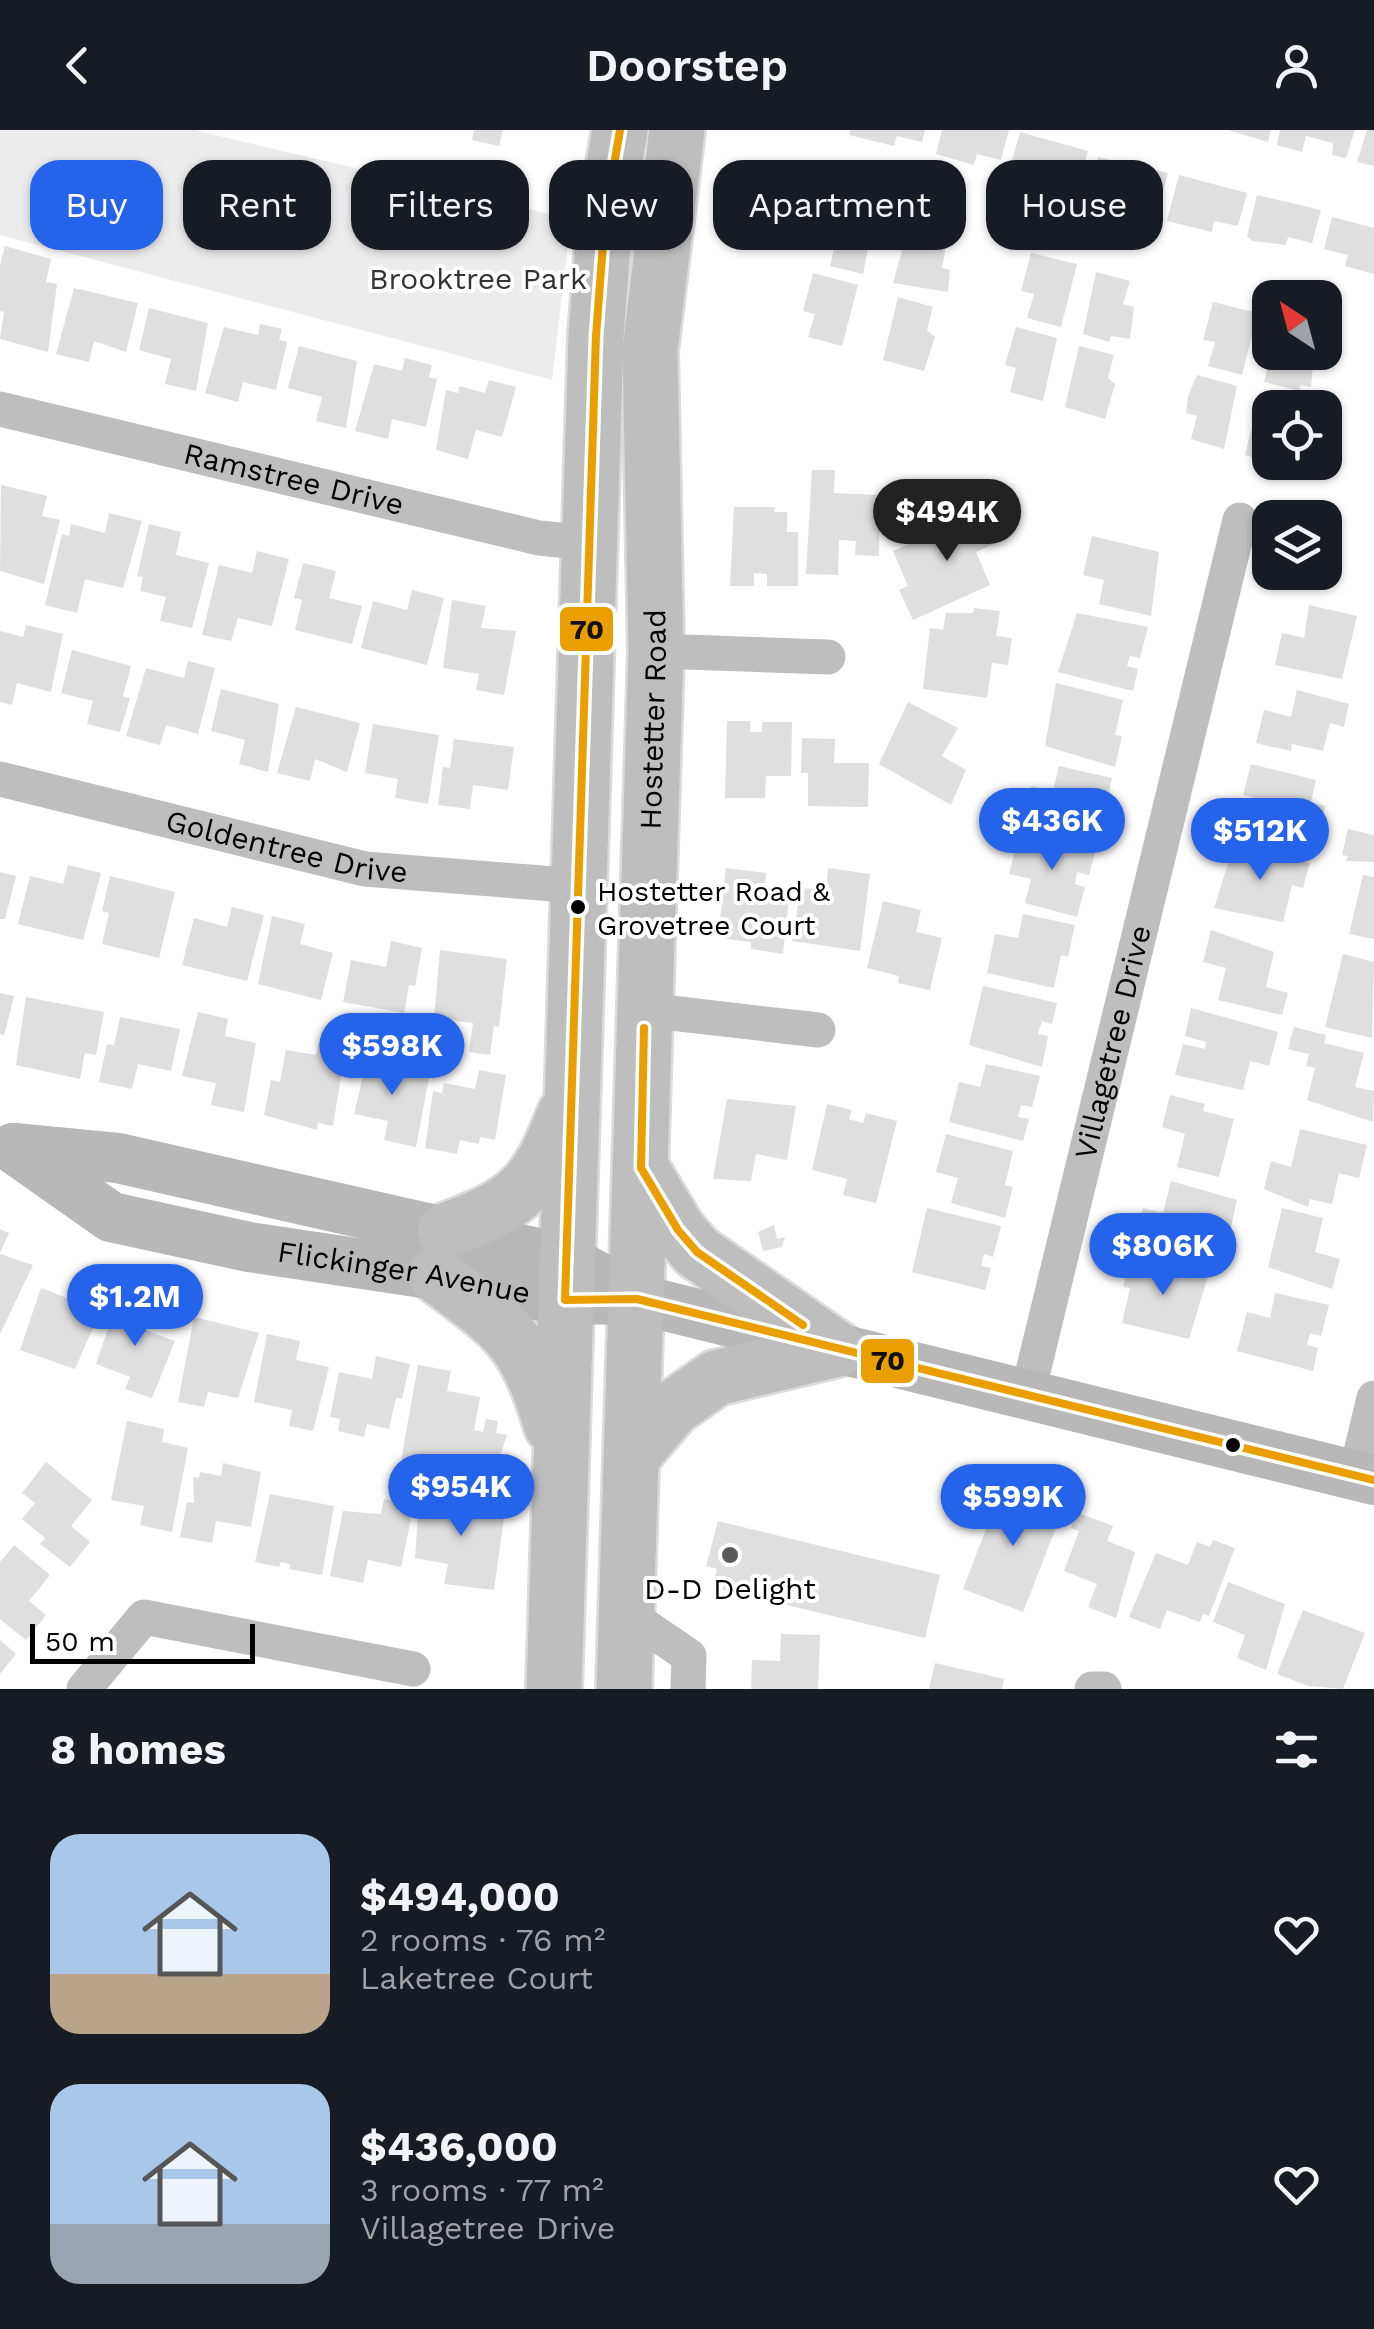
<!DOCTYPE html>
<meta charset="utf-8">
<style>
:root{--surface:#171b24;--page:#242831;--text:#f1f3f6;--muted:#9ea1a6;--accent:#2563eb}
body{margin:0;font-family:"Work Sans",sans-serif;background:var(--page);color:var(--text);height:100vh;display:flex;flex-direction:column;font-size:38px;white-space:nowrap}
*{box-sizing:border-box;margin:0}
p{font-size:32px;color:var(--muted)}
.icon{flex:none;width:55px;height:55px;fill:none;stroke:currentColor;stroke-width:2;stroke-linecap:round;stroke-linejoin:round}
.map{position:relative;height:1559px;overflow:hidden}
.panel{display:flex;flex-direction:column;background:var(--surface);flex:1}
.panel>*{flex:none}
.top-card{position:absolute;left:30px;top:30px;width:1315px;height:90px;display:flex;gap:20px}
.needle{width:65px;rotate:324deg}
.buttons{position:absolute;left:1252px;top:150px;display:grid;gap:20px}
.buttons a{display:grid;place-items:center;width:90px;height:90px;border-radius:20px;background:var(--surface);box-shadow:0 2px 8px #0004;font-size:50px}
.scale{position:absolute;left:30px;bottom:25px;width:225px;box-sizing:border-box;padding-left:10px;border:5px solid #000;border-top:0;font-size:28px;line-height:35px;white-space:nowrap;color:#000;-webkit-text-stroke:8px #fff;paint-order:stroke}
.price{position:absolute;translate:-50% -85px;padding:0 22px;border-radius:35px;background:var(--accent);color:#fff;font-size:32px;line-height:65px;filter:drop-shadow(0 2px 5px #0008)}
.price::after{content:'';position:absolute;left:50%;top:60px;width:30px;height:22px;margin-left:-15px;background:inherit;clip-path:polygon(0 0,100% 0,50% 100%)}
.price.active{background:#222;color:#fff}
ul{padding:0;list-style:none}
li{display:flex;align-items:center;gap:30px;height:250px;padding:0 50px}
li span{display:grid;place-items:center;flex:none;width:280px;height:200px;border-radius:30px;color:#555}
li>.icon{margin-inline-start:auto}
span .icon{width:120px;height:120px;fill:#fffc;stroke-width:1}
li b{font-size:42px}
h2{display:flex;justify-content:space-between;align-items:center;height:120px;padding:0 50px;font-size:42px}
.pill{padding:0 35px;border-radius:30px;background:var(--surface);box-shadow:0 2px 8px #0004;font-size:35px;line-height:90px}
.pill.active{background:var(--accent);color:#fff}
header{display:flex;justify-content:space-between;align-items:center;height:130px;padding:0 50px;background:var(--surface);font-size:45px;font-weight:600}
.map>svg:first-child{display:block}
.green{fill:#ececec}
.building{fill:#dfdfdf}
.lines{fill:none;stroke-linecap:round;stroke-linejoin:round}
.primary-casing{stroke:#dbdbdb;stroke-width:60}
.street{stroke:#bebebe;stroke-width:35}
.secondary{stroke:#b8b8b8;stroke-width:50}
.primary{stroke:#bebebe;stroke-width:55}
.bus-1-casing{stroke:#fff;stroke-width:15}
.bus-1{stroke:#eb9e00;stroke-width:8}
.bus-dot{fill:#000;stroke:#fff;stroke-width:4}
.poi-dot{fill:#595959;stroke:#fff;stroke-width:4}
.labels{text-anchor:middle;stroke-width:8;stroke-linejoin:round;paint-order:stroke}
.bus-label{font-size:28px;fill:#000;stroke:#fff;text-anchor:start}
.park-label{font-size:30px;fill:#333;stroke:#fff}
.street-label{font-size:30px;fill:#000;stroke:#fff}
.poi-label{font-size:30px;fill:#000;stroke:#fff}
.line-badge{stroke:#fff;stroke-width:4}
.pale-badge-label{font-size:28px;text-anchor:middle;font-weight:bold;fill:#111}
</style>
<header><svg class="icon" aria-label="back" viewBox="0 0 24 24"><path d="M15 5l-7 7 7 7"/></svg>Doorstep<svg class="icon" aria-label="person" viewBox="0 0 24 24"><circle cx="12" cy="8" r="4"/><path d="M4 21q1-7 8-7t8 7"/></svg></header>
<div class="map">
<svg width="1374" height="1559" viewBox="0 0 1374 1559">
<rect width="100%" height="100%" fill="#fff"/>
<path class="green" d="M0 0H194L571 89 552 250 0 105Z"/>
<g class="building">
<path d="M474 0H503L499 16 472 10Z"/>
<path d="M850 0H925L922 12 897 6 894 16 849 5Z"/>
<path d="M942 0H1009L1001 30 977 24 974 35 936 24Z"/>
<path d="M1228 0H1271L1268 12Z"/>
<path d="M1280 0H1355L1346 28 1332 25 1333 13 1306 6 1302 22 1277 15Z"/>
<path d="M1367 0H1374V36L1357 32Z"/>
<path d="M1020 2 1088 21 1079 53 1056 46 1053 57 1008 45Z"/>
<path d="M1098 27 1168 43 1159 76 1135 69 1133 79 1087 68Z"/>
<path d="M1179 45 1247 63 1238 96 1214 91 1212 102 1167 91Z"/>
<path d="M1257 65 1321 80 1312 113 1288 107 1286 115 1252 111 1247 106Z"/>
<path d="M835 70 876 80 863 144 830 136 836 111 826 108Z"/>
<path d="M1332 87 1374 98V144L1345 136 1348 125 1324 119Z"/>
<path d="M915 94 949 102 942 138 950 140 948 162 893 153 903 117 914 120 910 115Z"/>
<path d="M5 116 51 129 46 152 57 154 48 222 0 209 4 182 0 181V135Z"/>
<path d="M1031 123 1077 134 1061 197 1027 188 1034 164 1021 161Z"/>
<path d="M1096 142 1130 151 1123 174 1134 177 1130 209 1111 206 1109 212 1083 204Z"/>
<path d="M813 143 858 155 842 216 808 207 815 184 803 181Z"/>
<path d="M74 158 138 173 126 222 94 211 89 232 56 224Z"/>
<path d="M898 167 933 177 927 200 935 207 924 241 883 230Z"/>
<path d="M1213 172 1258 183 1242 245 1208 236 1215 212 1203 210Z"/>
<path d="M149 178 208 193 196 261 165 254 171 229 139 220Z"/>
<path d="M260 194 282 199 279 210 287 212 276 260 243 252 238 272 205 263 224 197 258 205Z"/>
<path d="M1016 197 1057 208 1043 271 1010 262 1016 238 1005 235Z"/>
<path d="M299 216 357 231 346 298 316 291 322 267 288 258Z"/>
<path d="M1079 216 1114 225 1108 248 1115 254 1105 289 1065 277Z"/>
<path d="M1272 222 1314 225 1311 257 1301 255 1299 261 1264 252Z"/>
<path d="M405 228 432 235 429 247 437 249 426 297 392 289 388 309 355 301 374 234 402 241Z"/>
<path d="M1197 245 1237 256 1224 319 1191 309 1197 286 1186 283 1188 266Z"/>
<path d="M489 250 516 257 502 307 476 300 468 329 436 320 446 260 458 263 459 256 485 263Z"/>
<path d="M1260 264 1295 273 1294 278H1270V332L1245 325Z"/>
<path d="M812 340H835L834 363 880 365 879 426 855 425 856 411 839 410 838 445 806 444Z"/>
<path d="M1 355 47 366 42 386 60 390 44 454 0 441Z"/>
<path d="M734 377H775L774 382H787V402H798V456H767V444L754 443V456H730Z"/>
<path d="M109 383 142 391 123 458 85 449 77 483 45 475 62 404 69 406 71 394 105 403Z"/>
<path d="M1002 383 1012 406 976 422 990 455 913 490 899 460 908 456 893 421 965 389 969 397Z"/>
<path d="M149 394 181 402 176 425 209 433 192 498 160 491 166 467 140 461 143 447 137 446Z"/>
<path d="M1092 406 1159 422 1151 486 1099 474 1104 450 1083 445Z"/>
<path d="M257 421 289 429 272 496 238 488 231 511 202 505 219 435 252 443Z"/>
<path d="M303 433 336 441 329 468 362 476 352 514 295 500 302 470 294 468Z"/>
<path d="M412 460 444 468 427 535 361 518 373 471 407 480Z"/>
<path d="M452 470 486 476 481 498 516 501 504 565 476 560 479 544 443 538Z"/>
<path d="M1309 475 1357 486 1342 549 1275 535 1282 503 1304 508Z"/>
<path d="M974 478 1000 481 996 506 1012 508 1008 535 992 533 987 568 923 559 930 498 943 500 946 483H973Z"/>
<path d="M1077 483 1148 497 1140 528 1130 526 1127 536 1138 539 1133 561 1058 542Z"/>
<path d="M26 495 63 504 51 562 17 553 12 575 0 572V501L23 507Z"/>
<path d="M72 520 131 536 123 566 130 568 120 602 87 594 93 571 61 563Z"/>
<path d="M188 531 215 538 198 604 166 595 160 615 126 606 146 538 184 548Z"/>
<path d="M1056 553 1123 570 1115 605 1122 606 1115 637 1045 616Z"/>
<path d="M221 559 279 574 268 642 239 634 245 610 211 601Z"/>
<path d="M1297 560 1349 574 1344 597 1330 593 1323 621 1292 614 1291 621 1256 613 1264 580 1291 587Z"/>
<path d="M908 572 958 598 942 626 966 640 951 675 879 634Z"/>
<path d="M296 577 360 593 347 642 315 629 310 651 277 643Z"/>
<path d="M727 591H750V602H762V592H792L791 646H766L765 668H725Z"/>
<path d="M373 594 439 605 428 674 395 668 398 649 365 643Z"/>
<path d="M802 608 835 609 834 633H869L868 677 808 676V643H801Z"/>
<path d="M454 609 514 617 508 660 473 655 470 679 438 675 443 637 450 638Z"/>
<path d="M1251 634 1316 650 1311 672 1325 676 1315 719 1258 704 1267 671 1243 665Z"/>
<path d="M1059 636 1112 648 1105 678 1094 676 1091 688 1103 690 1097 713 1022 695 1031 656 1053 661Z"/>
<path d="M1348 699 1374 705V732L1346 731 1348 726 1342 725Z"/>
<path d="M1019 704 1095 723 1089 745 1077 742 1075 754 1085 757 1077 787 1025 773 1031 749 1009 744Z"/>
<path d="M1234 714 1310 733 1303 758 1292 755 1283 792 1214 778Z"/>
<path d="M68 735 101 743 83 810 18 794 30 746 63 754Z"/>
<path d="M726 738 766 743 764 765 789 768 783 824 751 819V812L718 808Z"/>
<path d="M828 738 870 744 860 821 792 811 801 758 826 760Z"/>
<path d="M0 742 16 746 5 789H0Z"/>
<path d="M1363 745 1374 747V809L1349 804Z"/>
<path d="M110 746 175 762 159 828 102 814 109 783 102 781Z"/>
<path d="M883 771 921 780 916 802 942 808 930 860 898 853 899 846 867 838Z"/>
<path d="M232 777 264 785 247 851 182 835 194 788 227 797Z"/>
<path d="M1023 784 1075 795 1068 827 1061 825 1054 858 987 843 995 804 1018 808Z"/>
<path d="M272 786 305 794 300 814 333 823 321 870 258 854Z"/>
<path d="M1211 800 1274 822 1266 857 1288 863 1282 885 1218 870 1226 838 1203 832Z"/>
<path d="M391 811 422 818 415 856 409 855 404 883 343 872 351 830 386 837Z"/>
<path d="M440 820 507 829 499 897 494 896 490 925 469 922 473 893 434 888Z"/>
<path d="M1343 824 1374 832 1372 908 1325 897Z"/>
<path d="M983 856 1057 873 1052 894 1042 891 1038 904 1048 906 1042 937 969 915Z"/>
<path d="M0 863 14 866 4 906 0 904Z"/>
<path d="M26 867 104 882 96 925 85 923 80 949 16 935Z"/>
<path d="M1191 878 1278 902 1269 936 1250 931 1243 960 1175 945 1183 914 1205 919 1206 912 1185 906Z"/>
<path d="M198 882 228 889 225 906 256 913 244 982 211 975 216 953 182 946Z"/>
<path d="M120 887 180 899 171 941 138 934 132 959 99 952 107 914 114 915Z"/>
<path d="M1294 897 1326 905 1324 913 1364 923 1355 957 1374 961 1373 992 1307 970 1315 938 1306 936 1309 924 1288 919Z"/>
<path d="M319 911 346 916 333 996 318 993 317 1000 264 985 271 950 280 952 286 920 316 925Z"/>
<path d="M369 920 397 926 394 941 429 948 416 1017 384 1010 388 991 354 984Z"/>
<path d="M986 934 1040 946 1032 977 1021 975 1018 987 1029 989 1023 1011 949 992 959 952 980 957Z"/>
<path d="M479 940 506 945 495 1010 480 1007 479 1014 460 1010 457 1024 425 1018 433 961 442 963 444 953 475 959Z"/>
<path d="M1170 965 1205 974 1203 981 1234 989 1219 1047 1177 1037 1185 1004 1162 997Z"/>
<path d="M727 969 796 976 787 1030 756 1024 751 1051 713 1049Z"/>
<path d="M827 974 852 980 849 989 863 993 866 983 897 991 876 1073 843 1065 847 1049 812 1040Z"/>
<path d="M1300 999 1367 1015 1359 1048 1339 1043 1332 1074 1310 1069 1308 1077 1264 1059 1271 1031 1291 1037Z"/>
<path d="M946 1004 1013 1021 1005 1055 1013 1057 1005 1088 951 1073 958 1048 936 1042Z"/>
<path d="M1171 1051 1237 1070 1227 1115 1207 1110 1203 1126 1134 1110 1143 1078 1163 1083Z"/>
<path d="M927 1078 1001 1096 993 1127 984 1124 981 1136 991 1138 985 1160 912 1142Z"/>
<path d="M1282 1078 1323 1088 1315 1122 1340 1129 1332 1159 1268 1137Z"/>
<path d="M774 1095 777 1109 785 1107 782 1117 763 1121 758 1102Z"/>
<path d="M0 1099 9 1103 0 1123Z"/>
<path d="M0 1124 33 1135 0 1204Z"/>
<path d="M1131 1127 1208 1146 1189 1209 1122 1193 1130 1158 1123 1157Z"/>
<path d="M83 1149 110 1159 75 1239 20 1220 41 1158 75 1171Z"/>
<path d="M1275 1163 1329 1175 1321 1206 1310 1203 1307 1215 1318 1218 1313 1241 1237 1221 1247 1182 1270 1188Z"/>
<path d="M118 1169 149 1180 142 1199 175 1211 152 1268 125 1259 130 1247 96 1234Z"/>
<path d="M194 1187 259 1203 238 1268 208 1262 204 1277 178 1272Z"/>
<path d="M267 1204 300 1211 296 1230 329 1237 313 1301 289 1296 292 1280 254 1272Z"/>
<path d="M376 1226 410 1234 402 1269 396 1268 389 1299 367 1294 364 1307 338 1301 340 1289 330 1287 339 1242 372 1249Z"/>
<path d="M418 1235 451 1241 447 1261 480 1267 474 1300 483 1302 486 1289 498 1291 496 1303 507 1305 497 1335 504 1336 502 1344 494 1342 495 1335 468 1330 463 1354 399 1342Z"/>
<path d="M127 1291 164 1299 162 1312 188 1318 172 1402 140 1395 144 1376 111 1370Z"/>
<path d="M46 1332 92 1370 71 1396 90 1412 70 1437 40 1414 45 1408 22 1389 35 1373 22 1363Z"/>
<path d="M223 1333 261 1342 251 1397 216 1391 212 1413 180 1407 187 1372 194 1373 193 1347 199 1348 200 1342 221 1346Z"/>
<path d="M1002 1357 1063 1380 1023 1482 963 1459Z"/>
<path d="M428 1361 492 1373V1378L505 1380 494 1460 444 1454 448 1434 415 1428 418 1386 423 1387Z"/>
<path d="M270 1364 334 1376 322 1445 289 1439 290 1434 281 1432 279 1437 255 1432Z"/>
<path d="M384 1369 414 1375 401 1437 368 1430 363 1453 330 1446 343 1381 381 1384Z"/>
<path d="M1076 1382 1113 1396 1107 1411 1135 1422 1116 1488 1088 1477 1097 1454 1064 1441 1079 1401 1071 1398Z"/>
<path d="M718 1391 940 1445 925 1508 712 1457 717 1439 706 1436Z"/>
<path d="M1213 1410 1235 1418 1209 1486 1203 1484 1200 1492 1167 1480 1160 1499 1129 1487 1156 1423 1188 1435 1197 1412 1210 1417Z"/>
<path d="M14 1415 50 1445 29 1471 46 1485 26 1510 0 1489V1432Z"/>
<path d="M1228 1452 1285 1474 1266 1540 1237 1528 1245 1505 1213 1492Z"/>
<path d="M1303 1480 1365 1503 1343 1559 1308 1556 1277 1544Z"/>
<path d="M781 1504 820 1505 818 1559H751L752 1530 780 1531Z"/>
<path d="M0 1510 16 1524 0 1544Z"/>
<path d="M935 1533 1004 1549 1002 1559H929Z"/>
</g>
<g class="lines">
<defs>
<g id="primary">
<path d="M641 1038 678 1100 697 1122 837 1219"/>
<path d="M445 1101C520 1073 536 1059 565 984"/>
<path d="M436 1145C508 1199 525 1207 552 1296"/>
<path d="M633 1325 673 1278 716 1248 837 1219"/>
<path d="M554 1559 596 206 605 88 620 0"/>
<path id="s5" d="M624 1559 656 521 650 220 677 0"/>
</g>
</defs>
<use href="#primary" class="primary-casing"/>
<g class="street">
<path id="s1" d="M0 279 539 408 589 413"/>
<path d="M656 521 828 527"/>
<path id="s2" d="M0 649 365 739 579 756"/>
<path d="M645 880 818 900"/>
<path id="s3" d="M1028 1262 1240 390"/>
<path d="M1356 1343 1374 1268"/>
<path d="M626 1483 689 1526 688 1559"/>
<path d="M84 1559 144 1487 413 1539"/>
<path d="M1092 1559H1104"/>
</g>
<g class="secondary">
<path id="s4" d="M13 1018 111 1087 249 1117 436 1145 525 1163 565 1170 637 1169 1374 1350"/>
<path d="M14 1018 118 1028 568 1130 602 1149"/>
</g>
<use href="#primary" class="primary"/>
<defs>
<g id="bus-1">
<path d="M620 0 605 88 596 206 565 1170 637 1169 1374 1350"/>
<path d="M644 898 641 1038 678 1100 697 1122 803 1195"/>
</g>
</defs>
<use href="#bus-1" class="bus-1-casing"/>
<use href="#bus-1" class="bus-1"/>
</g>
<g class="bus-dot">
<circle cx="578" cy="777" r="9"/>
<circle cx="1233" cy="1315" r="9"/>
</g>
<circle class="poi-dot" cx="730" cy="1425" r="10"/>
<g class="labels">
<g class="bus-label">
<text x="597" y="771">Hostetter Road &amp;<tspan x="597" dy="34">Grovetree Court</tspan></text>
</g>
<g class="park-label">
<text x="478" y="159">Brooktree Park</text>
</g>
<g class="street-label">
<text dy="10" stroke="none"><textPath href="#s1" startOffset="302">Ramstree Drive</textPath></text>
<text dy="10" stroke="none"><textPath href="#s5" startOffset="970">Hostetter Road</textPath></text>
<text dy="10" stroke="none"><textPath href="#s2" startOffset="295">Goldentree Drive</textPath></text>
<text dy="10" stroke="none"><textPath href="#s3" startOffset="360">Villagetree Drive</textPath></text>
<text dy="10" stroke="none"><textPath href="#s4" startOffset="418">Flickinger Avenue</textPath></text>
</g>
<g class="poi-label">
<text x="730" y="1469">D-D Delight</text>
</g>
</g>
<g class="line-badge">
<rect x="558" y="475" width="57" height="48" rx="10" fill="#eb9e00"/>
<rect x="859" y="1207" width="57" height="48" rx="10" fill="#eb9e00"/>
</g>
<g class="pale-badge-label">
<text x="587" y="509">70</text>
<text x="888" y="1240">70</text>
</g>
</svg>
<div class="buttons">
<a><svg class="needle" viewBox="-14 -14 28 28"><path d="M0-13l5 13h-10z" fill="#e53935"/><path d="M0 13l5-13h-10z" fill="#9ea1a6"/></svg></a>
<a><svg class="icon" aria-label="locate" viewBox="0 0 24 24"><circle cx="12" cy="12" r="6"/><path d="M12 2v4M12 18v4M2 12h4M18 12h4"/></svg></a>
<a><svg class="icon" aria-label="layers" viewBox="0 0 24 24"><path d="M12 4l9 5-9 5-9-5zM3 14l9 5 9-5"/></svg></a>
</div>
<div class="scale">50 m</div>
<b class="price active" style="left:947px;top:434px">$494K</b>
<b class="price" style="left:1052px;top:743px">$436K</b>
<b class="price" style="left:1260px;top:753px">$512K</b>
<b class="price" style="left:392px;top:968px">$598K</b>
<b class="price" style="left:1163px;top:1168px">$806K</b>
<b class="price" style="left:135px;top:1219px">$1.2M</b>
<b class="price" style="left:461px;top:1409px">$954K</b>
<b class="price" style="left:1013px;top:1419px">$599K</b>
<div class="top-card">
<a class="pill active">Buy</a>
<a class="pill">Rent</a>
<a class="pill">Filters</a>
<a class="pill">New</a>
<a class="pill">Apartment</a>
<a class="pill">House</a>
</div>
</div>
<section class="panel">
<h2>8 homes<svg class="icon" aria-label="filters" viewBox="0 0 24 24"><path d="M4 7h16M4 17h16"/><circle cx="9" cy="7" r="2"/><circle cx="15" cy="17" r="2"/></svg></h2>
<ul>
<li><span style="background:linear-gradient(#a9c7e8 70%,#b9a48a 0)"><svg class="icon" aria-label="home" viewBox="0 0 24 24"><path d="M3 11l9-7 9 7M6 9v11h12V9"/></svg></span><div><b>$494,000</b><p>2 rooms · 76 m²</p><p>Laketree Court</p></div><svg class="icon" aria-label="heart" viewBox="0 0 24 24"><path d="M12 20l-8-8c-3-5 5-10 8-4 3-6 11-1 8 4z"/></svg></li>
<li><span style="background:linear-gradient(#a9c7e8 70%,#9aa5b1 0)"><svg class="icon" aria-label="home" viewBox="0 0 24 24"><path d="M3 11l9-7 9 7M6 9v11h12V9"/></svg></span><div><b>$436,000</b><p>3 rooms · 77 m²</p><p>Villagetree Drive</p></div><svg class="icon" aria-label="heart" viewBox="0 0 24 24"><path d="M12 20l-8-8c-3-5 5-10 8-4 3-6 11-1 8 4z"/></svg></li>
</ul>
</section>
